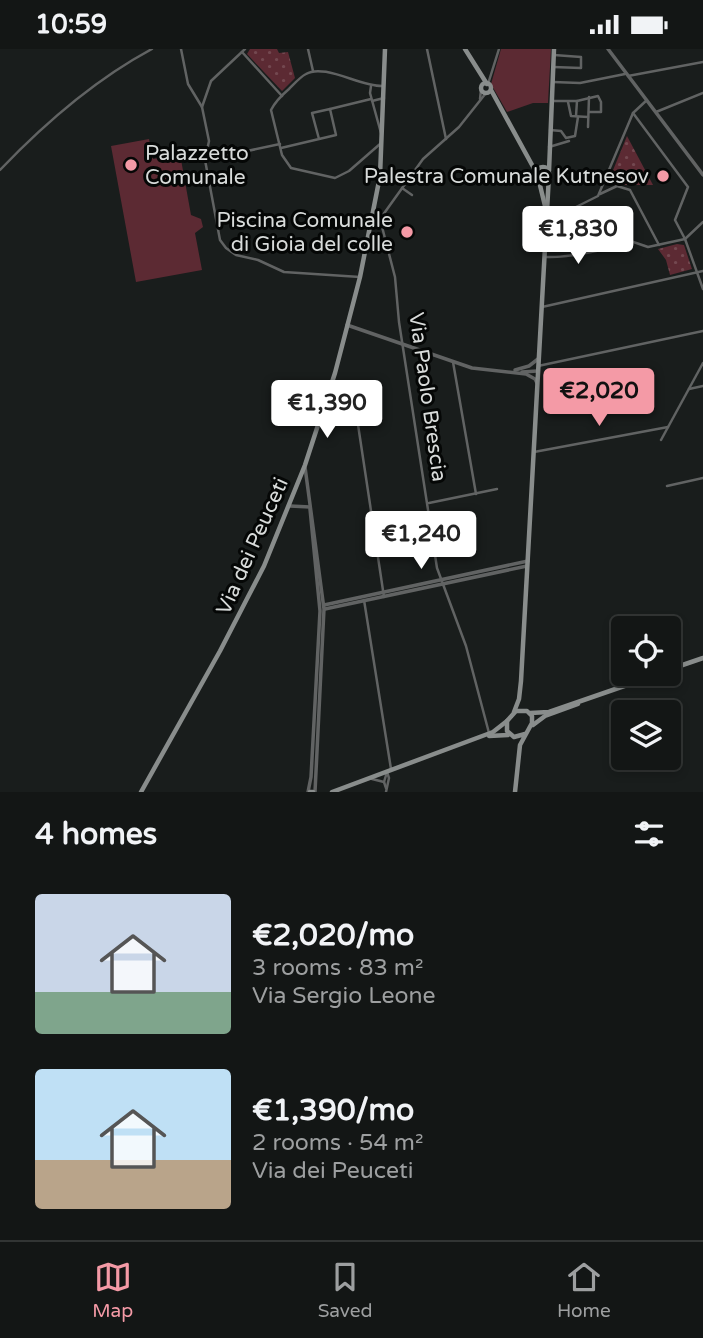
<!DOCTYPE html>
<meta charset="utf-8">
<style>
:root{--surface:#131615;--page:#202322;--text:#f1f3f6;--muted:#9d9fa0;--line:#323534;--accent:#f49aa6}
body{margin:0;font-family:"Varela Round",sans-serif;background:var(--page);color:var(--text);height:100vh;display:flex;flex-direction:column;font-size:26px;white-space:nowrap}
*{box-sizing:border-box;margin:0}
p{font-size:23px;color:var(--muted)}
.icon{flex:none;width:38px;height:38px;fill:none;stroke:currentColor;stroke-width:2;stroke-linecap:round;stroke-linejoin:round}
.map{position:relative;height:743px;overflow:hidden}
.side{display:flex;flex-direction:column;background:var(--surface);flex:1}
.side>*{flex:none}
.tools{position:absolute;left:611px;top:567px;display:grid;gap:14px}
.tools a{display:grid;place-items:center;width:70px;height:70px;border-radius:7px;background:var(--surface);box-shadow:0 4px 10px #0003,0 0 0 2px var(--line);font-size:35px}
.price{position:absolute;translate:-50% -60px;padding:0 16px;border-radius:7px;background:#fff;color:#222;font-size:23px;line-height:46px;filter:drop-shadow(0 2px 4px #0008)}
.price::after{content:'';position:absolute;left:50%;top:42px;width:21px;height:16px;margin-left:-10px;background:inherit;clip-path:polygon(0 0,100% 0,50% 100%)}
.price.on{background:var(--accent);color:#111}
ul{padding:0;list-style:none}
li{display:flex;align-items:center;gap:21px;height:175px;padding:0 35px}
li span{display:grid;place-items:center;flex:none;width:196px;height:140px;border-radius:7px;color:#555}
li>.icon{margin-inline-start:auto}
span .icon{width:84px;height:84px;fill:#fffc;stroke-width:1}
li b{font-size:30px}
h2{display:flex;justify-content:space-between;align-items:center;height:84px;padding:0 35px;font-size:30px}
.status{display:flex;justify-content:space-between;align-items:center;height:49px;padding:0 35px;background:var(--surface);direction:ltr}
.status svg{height:19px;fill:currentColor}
.tabs{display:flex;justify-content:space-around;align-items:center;height:98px;border-top:2px solid var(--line);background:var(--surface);font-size:19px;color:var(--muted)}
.tabs a{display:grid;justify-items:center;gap:4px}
.tabs .on{color:var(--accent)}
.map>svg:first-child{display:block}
.park{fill:url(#park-dots)}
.pitch{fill:#5c2a33}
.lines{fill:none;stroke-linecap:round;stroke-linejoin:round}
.minor{stroke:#616363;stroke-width:2.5}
.tertiary{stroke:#616363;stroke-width:3.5}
.secondary{stroke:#898d8c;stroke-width:4.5}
.poi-dot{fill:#f49aa6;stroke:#050706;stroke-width:2.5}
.labels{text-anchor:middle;stroke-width:6;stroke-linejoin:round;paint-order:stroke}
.poi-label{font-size:21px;fill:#d8dbda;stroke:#050706;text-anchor:end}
.street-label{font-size:21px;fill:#d8dbda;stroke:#050706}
</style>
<div class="status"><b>10:59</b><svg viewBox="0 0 49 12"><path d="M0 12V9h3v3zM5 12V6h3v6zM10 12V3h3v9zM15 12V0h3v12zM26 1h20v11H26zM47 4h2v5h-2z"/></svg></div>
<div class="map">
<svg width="703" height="743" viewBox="0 0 703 743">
<defs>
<pattern id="park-dots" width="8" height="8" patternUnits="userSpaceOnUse" patternTransform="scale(1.75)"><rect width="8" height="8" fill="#5c2a33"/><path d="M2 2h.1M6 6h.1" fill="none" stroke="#734850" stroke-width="1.8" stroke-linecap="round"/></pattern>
</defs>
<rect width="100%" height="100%" fill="#191d1c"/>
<g class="park">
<path d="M250 0H277L279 4 288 3 295 29 282 42 247 5Z"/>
<path d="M627 87 653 136H609V131Z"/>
<path d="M677 195 684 196 692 220 670 226 666 211 658 200Z"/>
</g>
<g class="pitch">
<path d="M501 0H551L548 54H533L507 63 491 35Z"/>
<path d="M149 90 153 110 180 105 191 166 201 170 203 178 195 184 202 221 136 233 111 97Z"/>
</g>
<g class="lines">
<g class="minor">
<path d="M181 0 188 35 202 58"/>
<path d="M245 0 211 32 202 58 209 92 205 111 220 191 226 199 236 206 258 211 284 223 360 228"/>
<path d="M308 0 313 22"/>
<path d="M427 0 446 90"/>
<path d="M242 3 282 47"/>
<path d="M553 18 581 19V8L554 6"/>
<path d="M628 27 703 13"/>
<path d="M553 33 580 34 625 25"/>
<path d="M488 35 499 0"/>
<path d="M371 37 370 44 381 84"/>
<path d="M480 50 481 41"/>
<path d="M372 52 384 49"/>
<path d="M552 52H577L598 47 601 53V63H589"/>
<path d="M568 53 571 67 588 68"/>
<path d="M330 60 371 50"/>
<path d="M656 63 703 44"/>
<path d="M633 64 688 138 675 171 685 190 703 240"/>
<path d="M576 67 577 52"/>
<path d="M588 78 589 48"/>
<path d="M550 81 561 82 566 89 575 87 578 68"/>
<path d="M380 95 349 122 335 129 291 119 282 106 271 61C275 53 282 46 289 40 294 35 300 28 306 25 324 14 361 38 383 37"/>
<path d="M549 98 569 92"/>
<path d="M281 99 336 86 330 60 312 64 319 90"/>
<path d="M205 111 280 95"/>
<path d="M0 121C45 74 94 31 152 0"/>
<path d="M402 139 412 146"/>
<path d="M600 145 617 137 630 141 659 196"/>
<path d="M547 158 564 164 598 147 633 64 647 51"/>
<path d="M373 168 380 170 423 110 459 78 486 44"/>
<path d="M380 170 395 228 399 273 437 519 466 597 489 684"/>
<path d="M547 170 561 165"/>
<path d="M547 197 604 183 648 198 685 190 703 173"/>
<path d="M546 208C563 209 613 201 627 192"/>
<path d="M542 258 703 222"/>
<path d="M453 313 476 445"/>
<path d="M538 317 703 282"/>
<path d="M689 340 703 337"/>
<path d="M319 375 357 369 384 548"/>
<path d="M661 391 703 314"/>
<path d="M534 403 668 378"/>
<path d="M667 437 703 429"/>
<path d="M429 454 497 440"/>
<path d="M364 551 391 720"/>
<path d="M372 730 384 733"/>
<path d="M386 739 384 733 387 723"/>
<path d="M386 743 389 729 387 723"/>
</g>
<g class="tertiary">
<path d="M608 0 703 126"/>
<path d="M347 276 472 319 526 325 535 330 537 334"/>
<path d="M515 321 529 317 538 310"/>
<path d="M522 323 537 322"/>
<path d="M305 418 324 560 315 743"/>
<path d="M290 457 310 458"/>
<path d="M324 556 528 512"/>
<path d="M325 560 527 517"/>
<path d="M308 743 311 728 320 562 310 460"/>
</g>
<g class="secondary">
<path d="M465 0 487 35"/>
<circle cx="486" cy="39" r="5"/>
<path d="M491 41 537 125"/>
<circle cx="543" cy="124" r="6"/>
<path d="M549 122 554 0"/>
<path d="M538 128 545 157"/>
<path d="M668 621 703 609"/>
<path d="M514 663 519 650 521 632 549 126"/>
<path d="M530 664 549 663 659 625"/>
<path d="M533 676 545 667 578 655"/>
<path d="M489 687 508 686"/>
<path d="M141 743 220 602 264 517 305 416 335 324 360 228 380 127 385 0"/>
<path d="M310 743H313"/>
<path d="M332 743 493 683 507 672"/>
<path d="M515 743 520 696 532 674V667L527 662H516L507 672V682L514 688 525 685"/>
</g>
</g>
<g class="poi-dot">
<circle cx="131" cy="116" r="7"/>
<circle cx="663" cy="127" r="7"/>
<circle cx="407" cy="183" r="7"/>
</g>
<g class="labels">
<g class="poi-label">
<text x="145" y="111" text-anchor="start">Palazzetto<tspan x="145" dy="24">Comunale</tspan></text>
<text x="649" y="134">Palestra Comunale Kutnesov</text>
<text x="393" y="178">Piscina Comunale<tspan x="393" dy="24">di Gioia del colle</tspan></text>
</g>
<g class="street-label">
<text transform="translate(428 348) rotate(82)" y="7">Via Paolo Brescia</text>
<text transform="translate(252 497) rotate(-66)" y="7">Via dei Peuceti</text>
</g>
</g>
</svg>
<div class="tools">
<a><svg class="icon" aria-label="locate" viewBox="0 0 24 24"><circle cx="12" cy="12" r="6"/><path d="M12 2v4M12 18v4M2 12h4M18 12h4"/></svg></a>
<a><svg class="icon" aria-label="layers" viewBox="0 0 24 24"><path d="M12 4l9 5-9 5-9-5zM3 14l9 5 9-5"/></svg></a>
</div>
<b class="price" style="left:578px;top:217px">€1,830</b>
<b class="price on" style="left:599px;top:379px">€2,020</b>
<b class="price" style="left:327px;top:391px">€1,390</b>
<b class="price" style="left:421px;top:522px">€1,240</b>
</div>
<section class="side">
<h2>4 homes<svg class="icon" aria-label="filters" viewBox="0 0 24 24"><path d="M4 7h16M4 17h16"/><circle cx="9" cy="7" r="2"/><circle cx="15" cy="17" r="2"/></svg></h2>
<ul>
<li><span style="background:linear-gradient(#c9d6e8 70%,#7fa58c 0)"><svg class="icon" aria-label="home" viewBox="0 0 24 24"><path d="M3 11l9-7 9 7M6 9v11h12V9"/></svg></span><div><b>€2,020/mo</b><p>3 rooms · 83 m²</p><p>Via Sergio Leone</p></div></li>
<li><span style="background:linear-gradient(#bfe0f5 65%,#b9a48a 0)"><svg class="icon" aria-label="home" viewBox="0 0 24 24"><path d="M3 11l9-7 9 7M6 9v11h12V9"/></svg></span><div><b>€1,390/mo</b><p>2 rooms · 54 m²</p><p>Via dei Peuceti</p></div></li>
</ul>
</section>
<nav class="tabs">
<a class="on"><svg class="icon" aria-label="map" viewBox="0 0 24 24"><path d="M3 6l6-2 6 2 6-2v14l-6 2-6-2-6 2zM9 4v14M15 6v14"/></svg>Map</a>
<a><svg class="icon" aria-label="saved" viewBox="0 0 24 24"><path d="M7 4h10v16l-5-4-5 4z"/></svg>Saved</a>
<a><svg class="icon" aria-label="home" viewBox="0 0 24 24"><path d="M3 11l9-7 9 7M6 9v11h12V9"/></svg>Home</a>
</nav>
